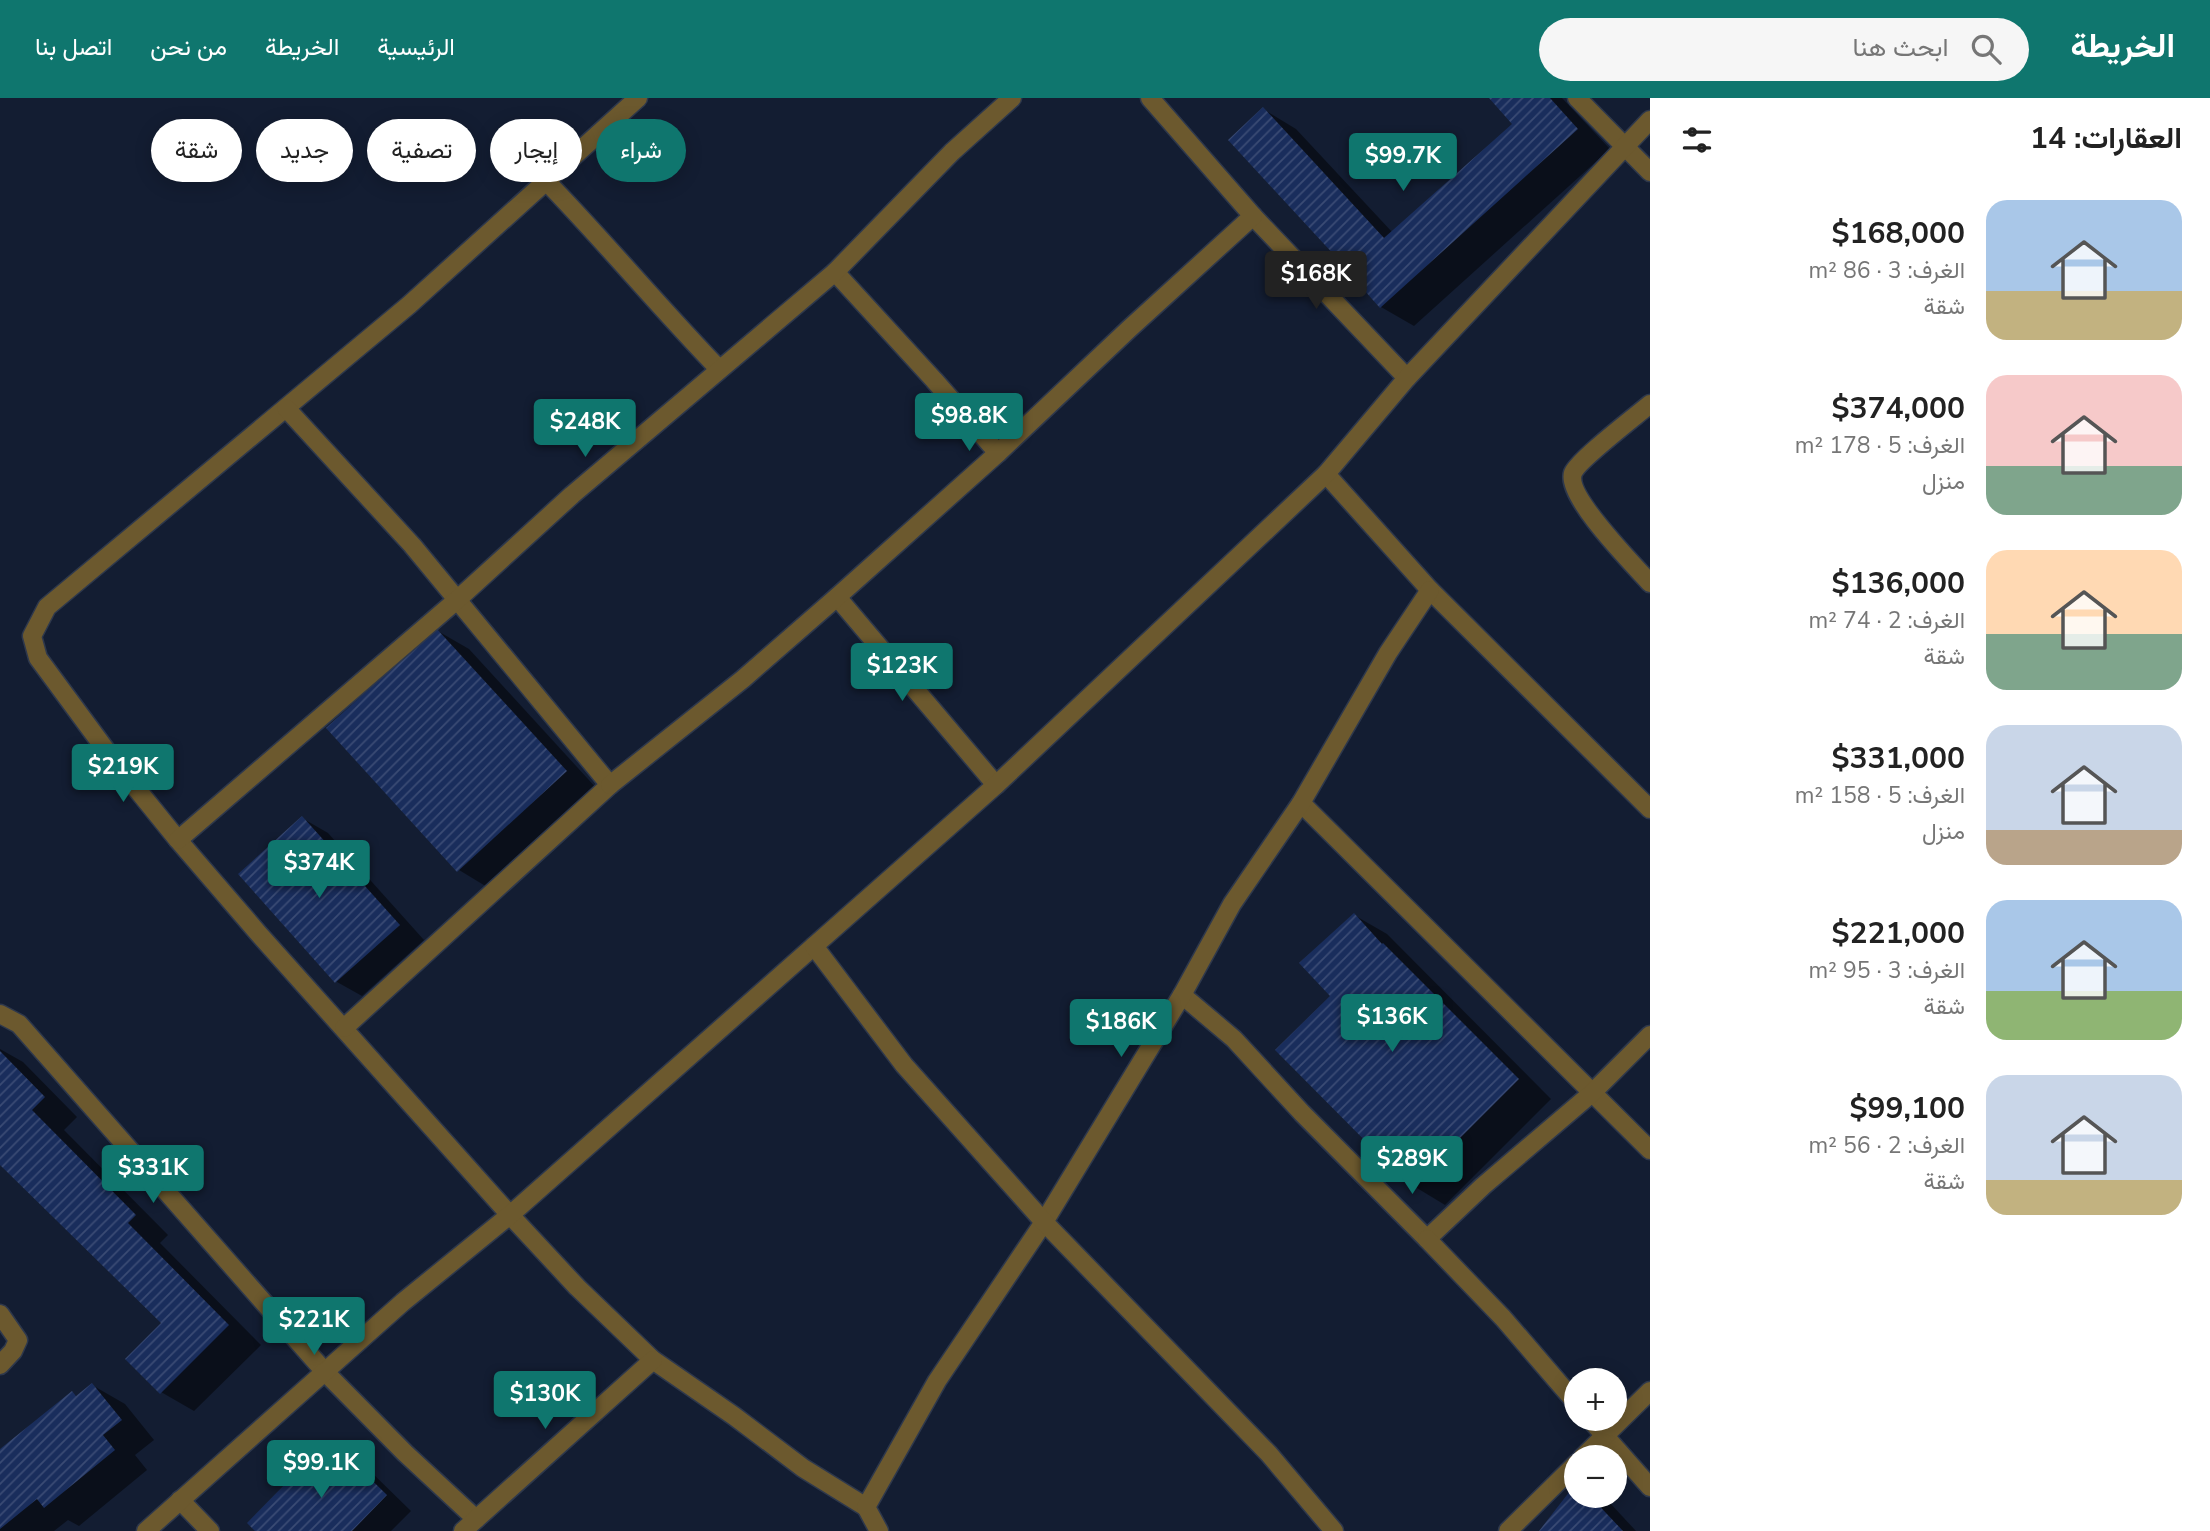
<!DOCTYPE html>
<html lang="ar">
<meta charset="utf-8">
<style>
:root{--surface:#fff;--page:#f6f6f6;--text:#222;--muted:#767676;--accent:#0f766e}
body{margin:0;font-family:"Nunito Sans",Vazirmatn,sans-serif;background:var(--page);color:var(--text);direction:rtl;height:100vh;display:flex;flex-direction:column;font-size:26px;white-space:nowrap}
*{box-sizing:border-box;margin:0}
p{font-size:23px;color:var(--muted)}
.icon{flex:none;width:38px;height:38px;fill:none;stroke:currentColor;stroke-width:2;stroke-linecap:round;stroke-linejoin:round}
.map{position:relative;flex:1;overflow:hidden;direction:ltr}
.drawer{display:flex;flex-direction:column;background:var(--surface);width:560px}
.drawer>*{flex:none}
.hud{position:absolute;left:21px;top:21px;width:665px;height:63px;direction:rtl;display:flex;gap:14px}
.buttons{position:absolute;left:1564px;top:1270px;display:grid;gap:14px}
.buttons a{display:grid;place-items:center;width:63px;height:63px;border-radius:50%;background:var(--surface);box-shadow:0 4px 18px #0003;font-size:35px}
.price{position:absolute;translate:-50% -60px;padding:0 16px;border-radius:7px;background:var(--accent);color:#fff;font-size:23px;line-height:46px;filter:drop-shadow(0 2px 4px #0008)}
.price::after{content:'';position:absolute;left:50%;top:42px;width:21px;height:16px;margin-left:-10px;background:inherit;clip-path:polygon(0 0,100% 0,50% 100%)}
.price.on{background:#222;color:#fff}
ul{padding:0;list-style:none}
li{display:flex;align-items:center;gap:21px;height:175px;padding:0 28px}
li span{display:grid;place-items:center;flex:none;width:196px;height:140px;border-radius:21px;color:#555}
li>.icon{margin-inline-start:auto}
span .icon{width:84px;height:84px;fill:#fffc;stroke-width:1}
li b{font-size:30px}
h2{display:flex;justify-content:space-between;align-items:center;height:84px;padding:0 28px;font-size:30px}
.tag{padding:0 24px;border-radius:32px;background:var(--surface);box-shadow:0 4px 18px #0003;font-size:24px;line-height:63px}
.tag.on{background:var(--accent);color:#fff}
header{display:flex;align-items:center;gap:42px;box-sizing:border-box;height:98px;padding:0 35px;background:var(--accent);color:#fff}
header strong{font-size:33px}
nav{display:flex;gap:38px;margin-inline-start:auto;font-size:24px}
.search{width:490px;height:63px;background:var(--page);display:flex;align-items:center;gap:18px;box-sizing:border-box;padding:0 24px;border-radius:38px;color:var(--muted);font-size:26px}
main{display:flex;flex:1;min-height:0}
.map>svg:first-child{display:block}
.shadow{fill:#0007}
.building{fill:url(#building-hatch)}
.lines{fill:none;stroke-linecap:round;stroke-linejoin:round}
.street-casing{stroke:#2e384c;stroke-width:21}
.street{stroke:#6c592e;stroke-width:18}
</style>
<header>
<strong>الخريطة</strong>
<div class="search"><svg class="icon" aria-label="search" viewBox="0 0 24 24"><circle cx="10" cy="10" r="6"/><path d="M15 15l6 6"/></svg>ابحث هنا</div>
<nav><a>الرئيسية</a><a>الخريطة</a><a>من نحن</a><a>اتصل بنا</a></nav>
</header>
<main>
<section class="drawer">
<h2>العقارات: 14<svg class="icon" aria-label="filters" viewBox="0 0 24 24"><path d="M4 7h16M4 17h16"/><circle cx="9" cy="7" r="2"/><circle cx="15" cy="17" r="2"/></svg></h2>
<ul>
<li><span style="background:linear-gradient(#a9c7e8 65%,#c2b280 0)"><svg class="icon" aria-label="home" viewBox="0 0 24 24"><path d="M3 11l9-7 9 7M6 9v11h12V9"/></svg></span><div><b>$168,000</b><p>الغرف: 3 · 86 m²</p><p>شقة</p></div></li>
<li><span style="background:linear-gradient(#f6c9c9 65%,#7fa58c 0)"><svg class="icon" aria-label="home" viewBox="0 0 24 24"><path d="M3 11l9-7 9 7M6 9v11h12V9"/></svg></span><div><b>$374,000</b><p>الغرف: 5 · 178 m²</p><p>منزل</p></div></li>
<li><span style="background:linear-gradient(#ffd9b3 60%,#7fa58c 0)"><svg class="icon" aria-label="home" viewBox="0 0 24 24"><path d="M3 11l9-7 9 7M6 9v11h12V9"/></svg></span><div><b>$136,000</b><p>الغرف: 2 · 74 m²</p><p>شقة</p></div></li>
<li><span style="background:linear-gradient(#c9d6e8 75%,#b9a48a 0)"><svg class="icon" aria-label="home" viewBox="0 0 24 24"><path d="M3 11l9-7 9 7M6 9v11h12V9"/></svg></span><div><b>$331,000</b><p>الغرف: 5 · 158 m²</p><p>منزل</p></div></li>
<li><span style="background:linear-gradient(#a9c7e8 65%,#8fb573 0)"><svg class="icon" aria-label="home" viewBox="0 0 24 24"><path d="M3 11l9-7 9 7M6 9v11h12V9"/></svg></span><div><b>$221,000</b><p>الغرف: 3 · 95 m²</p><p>شقة</p></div></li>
<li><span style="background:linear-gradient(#c9d6e8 75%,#c2b280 0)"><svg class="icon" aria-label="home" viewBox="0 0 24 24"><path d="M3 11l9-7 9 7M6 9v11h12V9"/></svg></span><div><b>$99,100</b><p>الغرف: 2 · 56 m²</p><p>شقة</p></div></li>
</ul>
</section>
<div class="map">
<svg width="1650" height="1433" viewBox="0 0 1650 1433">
<defs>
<pattern id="building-hatch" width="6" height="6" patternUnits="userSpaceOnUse" patternTransform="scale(1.75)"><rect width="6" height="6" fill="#192d5c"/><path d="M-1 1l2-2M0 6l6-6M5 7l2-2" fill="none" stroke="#3a4b74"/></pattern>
</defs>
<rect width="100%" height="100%" fill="#131d32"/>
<g class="shadow">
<path d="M1491 0H1562L1610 51 1414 228 1381 209 1263 11 1296 31 1393 135 1515 26Z"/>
<path d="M436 532 469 551 599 693 492 792 459 772Z"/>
<path d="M302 720 328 735 424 842 362 898 337 884 240 776Z"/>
<path d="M1354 817 1387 836 1551 1001 1445 1107 1412 1087 1332 898Z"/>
<path d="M0 951 23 964 77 1019 64 1032 168 1137 160 1145 261 1247 194 1313 161 1294 163 1225 0 1063Z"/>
<path d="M92 1287 125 1306 154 1342 135 1357 147 1372 79 1428 68 1422 54 1433H0V1353L72 1295 78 1299Z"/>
<path d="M344 1358 369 1372 411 1413 391 1433H257L299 1375 308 1380 328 1361 336 1365Z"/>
<path d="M1577 1398H1598L1610 1405 1636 1433H1541Z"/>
</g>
<g class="building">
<path d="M1489 0H1550L1578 31 1380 210 1348 174 1349 173 1228 42 1263 9 1384 140 1512 26Z"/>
<path d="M436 530 567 673 457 774 326 630Z"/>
<path d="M302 718 400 827 335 885 238 776Z"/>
<path d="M1354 815 1382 846 1383 845 1519 981 1411 1089 1275 952 1330 898 1299 865Z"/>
<path d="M0 953 45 999 32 1012 136 1117 128 1125 229 1227 160 1296 125 1261 161 1225 0 1067Z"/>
<path d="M92 1285 122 1322 103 1337 115 1352 44 1410 37 1401 0 1431V1351L72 1293 76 1298Z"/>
<path d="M344 1355 387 1397 352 1433H255L247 1425 298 1373 306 1380 328 1358 334 1365Z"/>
<path d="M1577 1384V1398H1590L1623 1433H1539Z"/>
</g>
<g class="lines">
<defs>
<g id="street">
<path d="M638 0 409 207 47 509 32 538 38 560 114 663 178 742 258 835 510 1117 577 1189 653 1262 734 1318 803 1370 866 1409"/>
<path d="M1577 0 1650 74"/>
<path d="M547 84C606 145 660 210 719 271"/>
<path d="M1253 118 1407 280"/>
<path d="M835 174 934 282 998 355"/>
<path d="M1650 306C1636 318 1578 362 1573 375 1565 398 1634 467 1650 485"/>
<path d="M286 310 412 447 610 687 344 930"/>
<path d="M1326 376 1430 492 1650 711"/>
<path d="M837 499 996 687"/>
<path d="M610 687 743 581 837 499 998 355 1129 231 1253 118 1150 0"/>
<path d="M1301 705 1650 1052"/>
<path d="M178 742 458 501 572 397 835 174 952 54 1012 0"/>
<path d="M1182 897 1234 941 1302 1015 1427 1141 1483 1088 1592 995 1650 937"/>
<path d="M0 916 19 926 325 1274 405 1355 476 1421"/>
<path d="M1427 1141 1503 1220 1577 1306"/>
<path d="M0 1216 18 1242 13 1253 0 1267"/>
<path d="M1590 1321 1650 1389"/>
<path d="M1582 1360 1650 1293"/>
<path d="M180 1402 210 1433"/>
<path d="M146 1433 403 1204 510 1117 814 848"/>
<path d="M463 1433 653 1262"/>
<path d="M879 1433 866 1409 937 1283 1044 1124 1182 897 1232 806 1301 705 1388 555 1430 492"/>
<path d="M1334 1433 1269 1356 1044 1124 904 967 814 848 996 687 1326 376 1407 280 1650 22"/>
<path d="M1508 1433 1577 1365"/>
</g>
</defs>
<use href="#street" class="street-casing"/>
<use href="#street" class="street"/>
</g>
</svg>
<div class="buttons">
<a>+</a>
<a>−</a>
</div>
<b class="price" style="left:1403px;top:95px">$99.7K</b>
<b class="price on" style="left:1316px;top:213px">$168K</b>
<b class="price" style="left:969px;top:355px">$98.8K</b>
<b class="price" style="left:585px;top:361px">$248K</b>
<b class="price" style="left:902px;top:605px">$123K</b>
<b class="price" style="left:123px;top:706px">$219K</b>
<b class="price" style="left:319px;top:802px">$374K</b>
<b class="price" style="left:1392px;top:956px">$136K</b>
<b class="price" style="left:1121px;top:961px">$186K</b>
<b class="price" style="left:1412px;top:1098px">$289K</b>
<b class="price" style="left:153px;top:1107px">$331K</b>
<b class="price" style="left:314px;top:1259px">$221K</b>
<b class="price" style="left:545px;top:1333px">$130K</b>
<b class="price" style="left:321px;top:1402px">$99.1K</b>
<div class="hud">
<a class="tag on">شراء</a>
<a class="tag">إيجار</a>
<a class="tag">تصفية</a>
<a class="tag">جديد</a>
<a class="tag">شقة</a>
</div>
</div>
</main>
